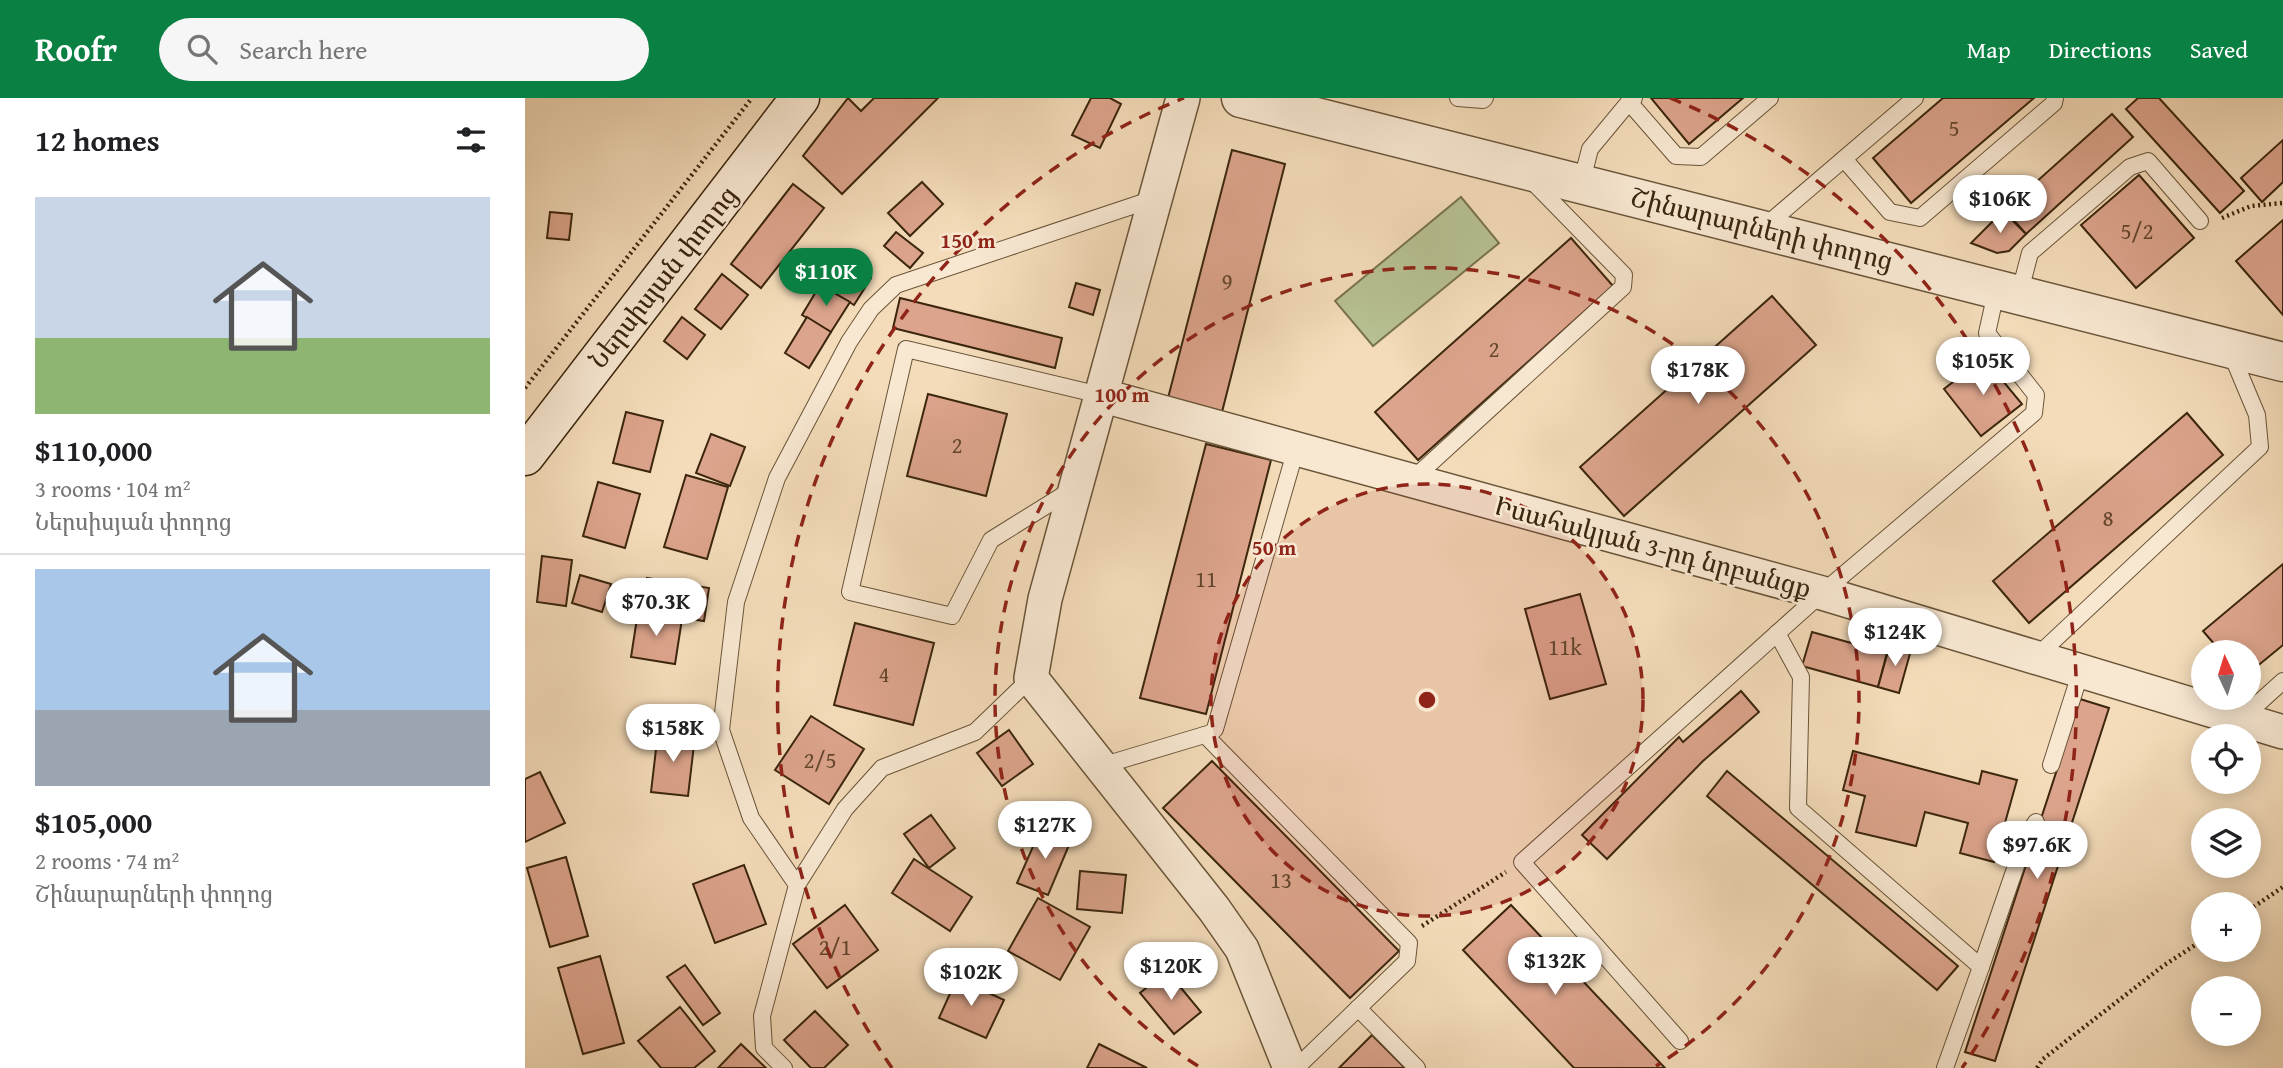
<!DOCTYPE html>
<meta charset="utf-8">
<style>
:root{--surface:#fff;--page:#f6f6f6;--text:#202124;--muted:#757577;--line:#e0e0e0;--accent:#0b8043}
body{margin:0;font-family:"Gentium Book Plus","Noto Serif Armenian",serif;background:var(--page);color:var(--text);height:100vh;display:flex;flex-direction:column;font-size:26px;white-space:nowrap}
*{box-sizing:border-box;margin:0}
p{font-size:23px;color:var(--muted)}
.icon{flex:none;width:38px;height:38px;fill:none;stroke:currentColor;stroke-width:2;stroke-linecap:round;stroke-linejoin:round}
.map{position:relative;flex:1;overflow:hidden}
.side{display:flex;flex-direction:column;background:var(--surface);width:525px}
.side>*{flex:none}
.needle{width:46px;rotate:356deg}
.fabs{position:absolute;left:1666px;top:542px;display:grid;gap:14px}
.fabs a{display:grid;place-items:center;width:70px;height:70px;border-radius:50%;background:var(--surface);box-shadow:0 4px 18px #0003;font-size:35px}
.price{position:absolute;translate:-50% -60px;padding:0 16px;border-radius:24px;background:#fff;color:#222;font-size:23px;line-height:46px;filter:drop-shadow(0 2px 4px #0008)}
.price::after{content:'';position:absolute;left:50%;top:42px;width:21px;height:16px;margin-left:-10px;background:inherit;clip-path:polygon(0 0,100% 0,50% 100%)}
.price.active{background:var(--accent);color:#fff}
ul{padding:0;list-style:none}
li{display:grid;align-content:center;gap:14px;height:371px;padding:0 35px}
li+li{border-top:2px solid var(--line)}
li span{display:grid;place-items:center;height:217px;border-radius:0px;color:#555}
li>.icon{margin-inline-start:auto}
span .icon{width:126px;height:126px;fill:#fffc;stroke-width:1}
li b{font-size:30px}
h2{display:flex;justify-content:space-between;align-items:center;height:84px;padding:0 35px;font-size:30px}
header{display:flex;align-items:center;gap:42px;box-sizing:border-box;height:98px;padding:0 35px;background:var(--accent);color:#fff}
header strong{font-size:33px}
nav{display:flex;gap:38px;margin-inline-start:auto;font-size:24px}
.search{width:490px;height:63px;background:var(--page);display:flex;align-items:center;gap:18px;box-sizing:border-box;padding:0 24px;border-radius:38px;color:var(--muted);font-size:26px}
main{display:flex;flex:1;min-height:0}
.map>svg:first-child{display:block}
.pitch{fill:#b7c193;stroke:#797450;stroke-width:2}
.building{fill:#dca48c;stroke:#3b260d;stroke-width:2}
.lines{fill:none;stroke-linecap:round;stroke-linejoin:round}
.service-casing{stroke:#695438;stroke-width:18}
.minor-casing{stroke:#695438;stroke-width:36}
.tertiary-casing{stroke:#695438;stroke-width:41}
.secondary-casing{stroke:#3b260d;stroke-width:41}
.path{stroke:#3b260d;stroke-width:4.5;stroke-dasharray:2 3.5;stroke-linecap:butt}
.service{stroke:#f8e8d2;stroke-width:16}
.minor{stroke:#f8e8d2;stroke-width:33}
.tertiary{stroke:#f8e8d2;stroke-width:38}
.secondary{stroke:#f8e8d2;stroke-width:38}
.ring{fill:none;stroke:#8f2418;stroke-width:3.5;stroke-dasharray:12 9}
.labels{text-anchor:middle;stroke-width:5;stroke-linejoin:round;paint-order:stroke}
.number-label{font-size:23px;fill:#63462d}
.street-label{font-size:26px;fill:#3b260d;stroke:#f8e8d2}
.centre{fill:#8f2418;stroke:#f8e8d2;stroke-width:3.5}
.ring-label{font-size:21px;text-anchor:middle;font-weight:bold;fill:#8f2418;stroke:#f8e8d2;stroke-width:5;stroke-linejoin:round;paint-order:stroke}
</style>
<header>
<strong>Roofr</strong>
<div class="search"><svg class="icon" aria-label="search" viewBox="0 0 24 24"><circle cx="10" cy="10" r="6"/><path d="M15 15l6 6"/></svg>Search here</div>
<nav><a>Map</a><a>Directions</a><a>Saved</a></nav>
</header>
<main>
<section class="side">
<h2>12 homes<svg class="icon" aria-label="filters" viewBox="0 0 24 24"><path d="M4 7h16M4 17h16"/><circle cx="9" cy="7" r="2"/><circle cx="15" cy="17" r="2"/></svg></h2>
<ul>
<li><span style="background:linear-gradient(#c9d6e8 65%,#8fb573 0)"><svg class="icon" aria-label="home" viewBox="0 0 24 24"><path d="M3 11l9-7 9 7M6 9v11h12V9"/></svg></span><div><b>$110,000</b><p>3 rooms · 104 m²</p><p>Ներսիսյան փողոց</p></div></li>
<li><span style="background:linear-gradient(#a9c7e8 65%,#9aa5b1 0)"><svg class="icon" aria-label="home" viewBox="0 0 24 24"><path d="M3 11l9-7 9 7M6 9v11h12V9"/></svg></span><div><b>$105,000</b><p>2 rooms · 74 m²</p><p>Շինարարների փողոց</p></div></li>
</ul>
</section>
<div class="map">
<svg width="1758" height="970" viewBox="0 0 1758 970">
<rect width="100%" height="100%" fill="#f4dcba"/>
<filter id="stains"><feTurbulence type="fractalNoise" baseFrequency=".00286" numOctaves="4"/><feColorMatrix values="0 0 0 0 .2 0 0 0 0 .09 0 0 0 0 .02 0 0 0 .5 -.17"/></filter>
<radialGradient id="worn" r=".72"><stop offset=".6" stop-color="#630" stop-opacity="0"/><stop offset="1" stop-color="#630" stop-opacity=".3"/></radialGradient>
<path class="pitch" d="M936 99 974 145 848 248 810 203Z"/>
<g class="building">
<path d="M323 0 336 13 349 0H413L317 96 278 58Z"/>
<path d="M566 0H585L596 6 575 50 547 37Z"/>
<path d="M1126 0H1218L1164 46Z"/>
<path d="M1418 0H1509L1386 105 1348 60Z"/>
<path d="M1613 0H1634L1719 93 1695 115 1601 11Z"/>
<path d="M1587 16 1608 39 1501 136 1480 112Z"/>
<path d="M1758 42V84L1737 104 1716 80Z"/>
<path d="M707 52 760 66 697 314 643 300Z"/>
<path d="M1614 77 1669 140 1611 190 1556 127Z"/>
<path d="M397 84 418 106 385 138 363 115Z"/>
<path d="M268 86 299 110 236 190 206 166Z"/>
<path d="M1478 113 1501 136 1484 153 1472 155 1446 145Z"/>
<path d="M25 114 47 116 44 142 22 140Z"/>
<path d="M1758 122V217L1711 163Z"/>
<path d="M371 134 398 155 385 170 359 148Z"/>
<path d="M1046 140 1088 188 893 362 850 314Z"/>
<path d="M311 159 346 180 329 207 295 186Z"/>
<path d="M197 176 223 197 196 231 170 211Z"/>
<path d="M551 185 575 192 568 217 544 209Z"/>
<path d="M295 187 325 204 306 234 277 217Z"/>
<path d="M1247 198 1291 247 1099 418 1055 369Z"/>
<path d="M375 200 537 240 530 270 368 230Z"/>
<path d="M157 219 180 237 162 261 139 243Z"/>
<path d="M282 219 306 234 284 270 260 255Z"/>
<path d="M1459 260 1497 306 1456 338 1419 291Z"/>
<path d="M403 296 482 316 461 398 382 378Z"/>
<path d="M101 314 138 323 125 374 88 365Z"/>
<path d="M1662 315 1698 357 1504 525 1468 483Z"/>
<path d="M186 336 220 349 205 388 171 375Z"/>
<path d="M681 346 746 362 681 616 615 600Z"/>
<path d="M161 377 203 389 182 461 139 449Z"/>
<path d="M73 384 115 396 100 450 58 438Z"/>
<path d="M17 458 47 462 41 508 12 504Z"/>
<path d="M1758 466V547L1724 575V555H1697L1678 533Z"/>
<path d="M55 477 86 486 77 514 47 505Z"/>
<path d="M122 480 184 490 179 523 117 514Z"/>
<path d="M1055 496 1081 586 1025 601 1000 511Z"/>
<path d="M113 514 157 521 150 566 106 559Z"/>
<path d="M330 525 409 545 388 627 309 607Z"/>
<path d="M1287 534 1362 555 1353 589 1277 568Z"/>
<path d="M1365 546 1386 552 1374 595 1353 589Z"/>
<path d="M1216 593 1234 614 1178 663 1082 761 1057 737 1154 639 1158 644Z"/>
<path d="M1555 601 1584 610 1470 963 1440 954Z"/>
<path d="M286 618 339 651 304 706 250 672Z"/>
<path d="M484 632 508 666 477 688 452 655Z"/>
<path d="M133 634 170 638 163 698 126 694Z"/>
<path d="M1328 653 1454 686 1457 673 1492 682 1469 764 1435 755 1443 725 1400 714 1391 748 1331 734 1340 698 1318 692Z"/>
<path d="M687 663 874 853 825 900 638 710Z"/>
<path d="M1202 673 1433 868 1412 892 1182 698Z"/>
<path d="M15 674 40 725 0 744V681Z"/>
<path d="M406 717 430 750 404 770 379 736Z"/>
<path d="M517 728 547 740 523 797 492 785Z"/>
<path d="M41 759 63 838 25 849 2 770Z"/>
<path d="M389 761 447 799 425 833 367 795Z"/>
<path d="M219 767 241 826 190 845 168 786Z"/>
<path d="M555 773 601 777 597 815 552 811Z"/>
<path d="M513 800 565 829 535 882 483 853Z"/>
<path d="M320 807 353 852 302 890 268 846Z"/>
<path d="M986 807 1140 970H1049L938 852Z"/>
<path d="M75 858 99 945 58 956 33 870Z"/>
<path d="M160 867 195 915 178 927 142 879Z"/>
<path d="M642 873 676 914 649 936 615 895Z"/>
<path d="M432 880 479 902 461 940 414 920Z"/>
<path d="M155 909 190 953 169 970H136L113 943Z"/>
<path d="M290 913 323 947 299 970H286L259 942Z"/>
<path d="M847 937 880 970H814Z"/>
<path d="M216 946 241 970H193Z"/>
<path d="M574 946 622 970H562Z"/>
</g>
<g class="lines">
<defs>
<g id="service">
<path d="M933 0 958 2 960 0"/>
<path d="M1109 0 1104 4 1151 58 1176 59 1245 0"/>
<path d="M1319 61 1365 114 1395 120 1529 5 1530 0"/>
<path d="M1056 86 1065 51 1104 4"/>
<path d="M1238 130 1390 0"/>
<path d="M1494 197 1505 155 1605 69 1623 63 1675 123"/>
<path d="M887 382 1098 189 1099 177 1006 82"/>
<path d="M548 391 466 442 427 518 325 494 381 251 575 297"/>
<path d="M1252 535 1276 579 1273 710 1456 869 1420 970"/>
<path d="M1511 559 1735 349 1732 317 1706 255"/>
<path d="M1716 621 1758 583"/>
<path d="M680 637 884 845 882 863 771 970"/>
<path d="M1526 667 1556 573"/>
<path d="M576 668 686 635 690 631 771 351"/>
<path d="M272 787 226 720 196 632 211 504 252 380 324 244 346 211 371 187 631 100"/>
<path d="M1456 869 1501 739 1511 724"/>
<path d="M833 910 892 970"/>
<path d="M1155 943 997 764 1297 495 1509 315 1511 297 1462 235 1472 190"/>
<path d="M259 970 239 950 237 918 272 787 320 711 357 670 450 634 506 580"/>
</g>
<g id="minor">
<path d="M658 0 520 501 506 580 689 811 717 851 765 970"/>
<path d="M575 297 1297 495 1758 634"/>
</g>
<path id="tertiary" d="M716 0 1758 264"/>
<path id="secondary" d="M0 358 275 0"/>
</defs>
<use href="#service" class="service-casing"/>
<use href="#minor" class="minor-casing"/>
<use href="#tertiary" class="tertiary-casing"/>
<use href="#secondary" class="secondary-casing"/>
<g class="path">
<path d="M1697 120 1726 108 1758 105"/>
<path d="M0 290 227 0"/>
<path d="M1724 812 1758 789"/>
<path d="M897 828 981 774"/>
<path d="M1512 970 1518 961 1638 868 1678 842"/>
</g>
<use href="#service" class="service"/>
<use href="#minor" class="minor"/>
<use href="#tertiary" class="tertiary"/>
<use href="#secondary" class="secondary"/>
</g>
<circle cx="902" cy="602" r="216" fill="#8f2418" fill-opacity=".12"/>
<g class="ring">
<circle cx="902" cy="602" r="216"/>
<path d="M673 968A432 432 0 1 1 1131 968"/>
<path d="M367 970A649 649 0 0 1 659 0M1145 0A649 649 0 0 1 1437 970"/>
</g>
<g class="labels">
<g class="number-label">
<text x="1429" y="38">5</text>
<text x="1612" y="141">5/2</text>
<text x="702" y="191">9</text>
<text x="969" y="259">2</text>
<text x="432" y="355">2</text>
<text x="1583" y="428">8</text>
<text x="681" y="489">11</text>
<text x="1040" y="557">11k</text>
<text x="359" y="584">4</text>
<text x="295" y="670">2/5</text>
<text x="756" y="790">13</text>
<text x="310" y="857">2/1</text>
</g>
<g class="street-label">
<text transform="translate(1237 131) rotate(14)" y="9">Շինարարների փողոց</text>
<text transform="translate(138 179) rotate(-52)" y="9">Ներսիսյան փողոց</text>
<text transform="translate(1128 449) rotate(15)" y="9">Իսահակյան 3-րդ նրբանցք</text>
</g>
</g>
<circle cx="902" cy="602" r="10" class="centre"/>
<g class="ring-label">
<text x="443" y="150">150 m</text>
<text x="597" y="304">100 m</text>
<text x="749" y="457">50 m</text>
</g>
<rect width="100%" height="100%" filter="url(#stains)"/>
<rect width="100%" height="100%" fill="url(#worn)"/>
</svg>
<div class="fabs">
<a><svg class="needle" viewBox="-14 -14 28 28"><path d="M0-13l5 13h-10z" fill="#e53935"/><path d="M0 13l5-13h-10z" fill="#757577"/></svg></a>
<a><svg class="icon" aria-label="locate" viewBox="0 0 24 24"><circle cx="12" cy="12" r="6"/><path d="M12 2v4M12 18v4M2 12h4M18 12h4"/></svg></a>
<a><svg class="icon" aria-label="layers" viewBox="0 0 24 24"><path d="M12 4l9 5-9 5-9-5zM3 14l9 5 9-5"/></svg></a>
<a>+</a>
<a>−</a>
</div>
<b class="price" style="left:1475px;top:137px">$106K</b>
<b class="price active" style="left:301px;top:210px">$110K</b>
<b class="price" style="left:1458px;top:299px">$105K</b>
<b class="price" style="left:1173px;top:308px">$178K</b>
<b class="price" style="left:131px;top:540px">$70.3K</b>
<b class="price" style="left:1370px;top:570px">$124K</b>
<b class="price" style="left:148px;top:666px">$158K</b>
<b class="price" style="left:520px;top:763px">$127K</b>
<b class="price" style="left:1512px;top:783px">$97.6K</b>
<b class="price" style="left:1030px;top:899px">$132K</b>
<b class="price" style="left:646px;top:904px">$120K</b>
<b class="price" style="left:446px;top:910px">$102K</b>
</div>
</main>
